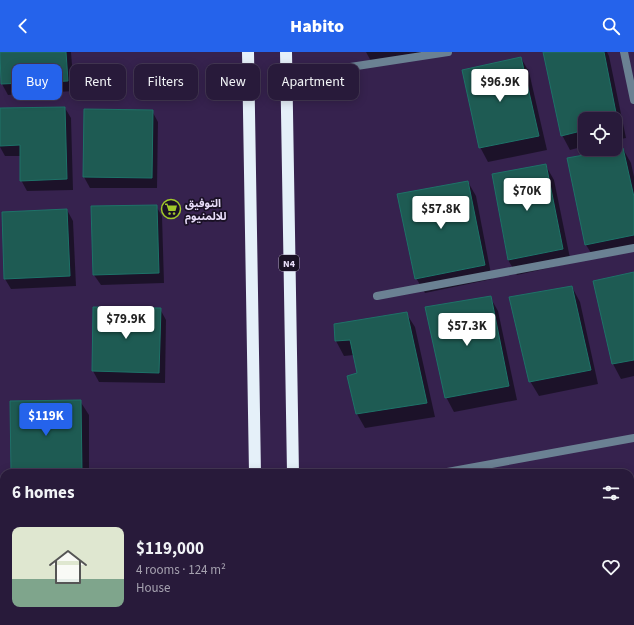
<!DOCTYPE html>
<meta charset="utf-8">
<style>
:root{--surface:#281a3a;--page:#342745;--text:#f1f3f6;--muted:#a5a1af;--line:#443854;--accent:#2563eb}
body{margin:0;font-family:"Source Sans 3","Noto Sans Arabic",sans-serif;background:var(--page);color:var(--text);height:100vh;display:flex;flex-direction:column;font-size:15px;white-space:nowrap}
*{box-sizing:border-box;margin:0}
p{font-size:13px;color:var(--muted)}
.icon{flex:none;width:22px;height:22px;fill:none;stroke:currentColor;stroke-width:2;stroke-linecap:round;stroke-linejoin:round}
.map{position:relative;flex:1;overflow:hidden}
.panel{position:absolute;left:0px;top:417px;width:634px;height:156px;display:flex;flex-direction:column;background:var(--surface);border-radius:12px 12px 0 0;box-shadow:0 2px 10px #0003,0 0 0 1px var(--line)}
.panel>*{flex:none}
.guide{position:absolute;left:12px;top:12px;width:400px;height:36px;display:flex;gap:8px}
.fabs{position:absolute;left:578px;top:60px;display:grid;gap:8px}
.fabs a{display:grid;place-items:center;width:44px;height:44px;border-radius:8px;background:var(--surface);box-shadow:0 2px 10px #0003,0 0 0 1px var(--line);font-size:20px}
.price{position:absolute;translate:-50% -34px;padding:0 9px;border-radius:4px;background:#fff;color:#222;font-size:13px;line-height:26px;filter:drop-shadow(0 1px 2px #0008)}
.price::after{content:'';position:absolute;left:50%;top:24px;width:12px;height:9px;margin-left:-6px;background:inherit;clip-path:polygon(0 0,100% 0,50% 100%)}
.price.active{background:var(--accent);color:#fff}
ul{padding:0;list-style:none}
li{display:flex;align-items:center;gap:12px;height:100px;padding:0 12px}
li span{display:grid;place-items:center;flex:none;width:112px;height:80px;border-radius:8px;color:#555}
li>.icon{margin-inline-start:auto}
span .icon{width:48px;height:48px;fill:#fffc;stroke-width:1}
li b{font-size:17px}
h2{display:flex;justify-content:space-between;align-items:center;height:48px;padding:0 12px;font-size:17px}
.tag{padding:0 14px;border-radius:8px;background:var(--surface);box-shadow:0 2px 10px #0003,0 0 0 1px var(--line);font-size:14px;line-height:36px}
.tag.active{background:var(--accent);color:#fff}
header{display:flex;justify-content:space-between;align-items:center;height:52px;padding:0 12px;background:var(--accent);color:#fff;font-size:18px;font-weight:800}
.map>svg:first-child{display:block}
.shadow{fill:#0007}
.building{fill:#1e5b53;stroke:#1e7268}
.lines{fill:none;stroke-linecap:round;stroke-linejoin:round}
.street{stroke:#6b8193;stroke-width:8}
.highway{stroke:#e5f0f9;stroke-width:12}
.labels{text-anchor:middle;stroke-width:3.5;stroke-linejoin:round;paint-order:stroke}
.shield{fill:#1a1125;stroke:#aaa0b9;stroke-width:1}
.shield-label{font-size:10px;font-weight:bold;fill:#e8ddf9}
.poi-label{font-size:11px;font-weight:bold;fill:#e8ddf9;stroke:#1a1125;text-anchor:start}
</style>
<header><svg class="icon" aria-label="back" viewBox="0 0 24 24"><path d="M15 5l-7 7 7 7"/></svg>Habito<svg class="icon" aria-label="search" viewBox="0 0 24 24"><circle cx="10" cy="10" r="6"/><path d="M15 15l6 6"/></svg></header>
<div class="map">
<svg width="634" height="573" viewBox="0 0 634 573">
<rect width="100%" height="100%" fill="#36224e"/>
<g class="shadow">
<path d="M0 0H71L74 39 8 43 2 32Z"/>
<path d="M366 0H433L372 11Z"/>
<path d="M546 0H607L609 4 626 86 615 88V67H585V94L570 98 562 83Z"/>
<path d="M521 6 529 20 547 98 488 110 480 95Z"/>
<path d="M65 56 71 66 73 138 27 139 21 128V104H5L0 95V57Z"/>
<path d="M85 58 152 59 158 70 157 136H90L84 125Z"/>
<path d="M623 97 631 111 634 125V199L595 207 586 193Z"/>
<path d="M546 114 554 128 571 211 517 223 508 208 493 123Z"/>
<path d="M468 130 476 144 492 227 425 241 416 226Z"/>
<path d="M156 154 162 164 164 231 101 233 94 223Z"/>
<path d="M67 158 73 169 76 234 11 237 5 227Z"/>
<path d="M634 221V324L621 327 613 312 595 230Z"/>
<path d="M572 235 580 250 598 332 539 344 530 329Z"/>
<path d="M490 245 498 259 517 348 454 360 446 345Z"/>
<path d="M94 256 160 257 166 268 165 331 99 330 93 319Z"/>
<path d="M406 261 415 275 435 365 365 376 357 362 358 322 354 303 344 304 336 289 335 273Z"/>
<path d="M80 349 89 363V421H12Z"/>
<rect x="630" y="457" width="4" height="37"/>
<path d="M15 569H83L84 573H15Z"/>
<rect x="96" y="569" width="86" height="4"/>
</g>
<g class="building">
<path d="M0 0H66L68 29 1 32Z"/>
<path d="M543 0H604L618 71 615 72V67H585V78L561 84Z"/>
<path d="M521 5 539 84 479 96 462 18Z"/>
<path d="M65 55 67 127 20 129V93L0 94V56Z"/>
<path d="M84 57 153 58 152 126 83 125Z"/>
<path d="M623 96 634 145V183L585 193 567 106Z"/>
<path d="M546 112 563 197 508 208 492 122Z"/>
<path d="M468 129 485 213 415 227 397 142Z"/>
<path d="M157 153 159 221 93 223 91 154Z"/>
<path d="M67 157 70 224 4 227 2 160Z"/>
<path d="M634 220V308L612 312 593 229Z"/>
<path d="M572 234 591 318 529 330 509 245Z"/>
<path d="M491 244 509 334 445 346 425 255Z"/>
<path d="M93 255 161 256 159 321 92 319Z"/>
<path d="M407 260 427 351 356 362 347 324 357 321 350 288 335 289 334 272Z"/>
<path d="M81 348 82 421H11L10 349Z"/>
<rect x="630" y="456" width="4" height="27"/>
<path d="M630 521 634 522V573H624V569H630Z"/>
<rect x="14" y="569" width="64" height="4"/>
<rect x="95" y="569" width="80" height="4"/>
</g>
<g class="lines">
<g class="street">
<path d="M624 0 634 48"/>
<path d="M285 25 448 0"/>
<path d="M377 244 634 196"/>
<path d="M442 421 634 386"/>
</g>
<g class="highway">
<path d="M248 0 255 421"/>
<path d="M286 0 293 421"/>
<path d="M261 569V573"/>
<path d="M298 569V573"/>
</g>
</g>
<defs>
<symbol id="supermarket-ring" viewBox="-11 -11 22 22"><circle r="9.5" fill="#1a1125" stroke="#a1c92a" stroke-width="1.5"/><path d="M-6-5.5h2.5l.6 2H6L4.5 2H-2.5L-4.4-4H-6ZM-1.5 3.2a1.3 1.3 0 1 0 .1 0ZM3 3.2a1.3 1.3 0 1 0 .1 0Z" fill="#a1c92a"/></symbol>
</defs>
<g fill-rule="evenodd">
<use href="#supermarket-ring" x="160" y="146" width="22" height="22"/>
</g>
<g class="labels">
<rect class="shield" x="279" y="203" width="20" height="16" rx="3"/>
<g class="shield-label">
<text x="289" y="215">N4</text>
</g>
<g class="poi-label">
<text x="185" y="155">التوفيق<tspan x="185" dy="13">للالمنيوم</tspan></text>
</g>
</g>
</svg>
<div class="fabs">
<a><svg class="icon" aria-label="locate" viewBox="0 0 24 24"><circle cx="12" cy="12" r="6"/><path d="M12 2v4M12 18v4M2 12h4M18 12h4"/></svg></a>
</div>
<b class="price" style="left:500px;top:51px">$96.9K</b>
<b class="price" style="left:527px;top:160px">$70K</b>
<b class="price" style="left:441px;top:178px">$57.8K</b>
<b class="price" style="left:126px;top:288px">$79.9K</b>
<b class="price" style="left:467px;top:295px">$57.3K</b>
<b class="price active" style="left:46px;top:385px">$119K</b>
<div class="guide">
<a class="tag active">Buy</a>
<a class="tag">Rent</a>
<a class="tag">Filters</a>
<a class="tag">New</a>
<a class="tag">Apartment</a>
</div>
<section class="panel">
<h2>6 homes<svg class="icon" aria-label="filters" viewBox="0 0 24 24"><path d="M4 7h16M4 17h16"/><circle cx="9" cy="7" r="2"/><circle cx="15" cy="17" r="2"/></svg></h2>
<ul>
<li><span style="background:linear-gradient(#dfe7d0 65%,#7fa58c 0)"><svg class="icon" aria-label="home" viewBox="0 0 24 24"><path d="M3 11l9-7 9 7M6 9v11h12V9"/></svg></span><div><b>$119,000</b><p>4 rooms · 124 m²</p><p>House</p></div><svg class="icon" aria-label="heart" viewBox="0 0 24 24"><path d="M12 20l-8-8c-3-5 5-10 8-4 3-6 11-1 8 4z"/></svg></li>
</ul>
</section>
</div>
